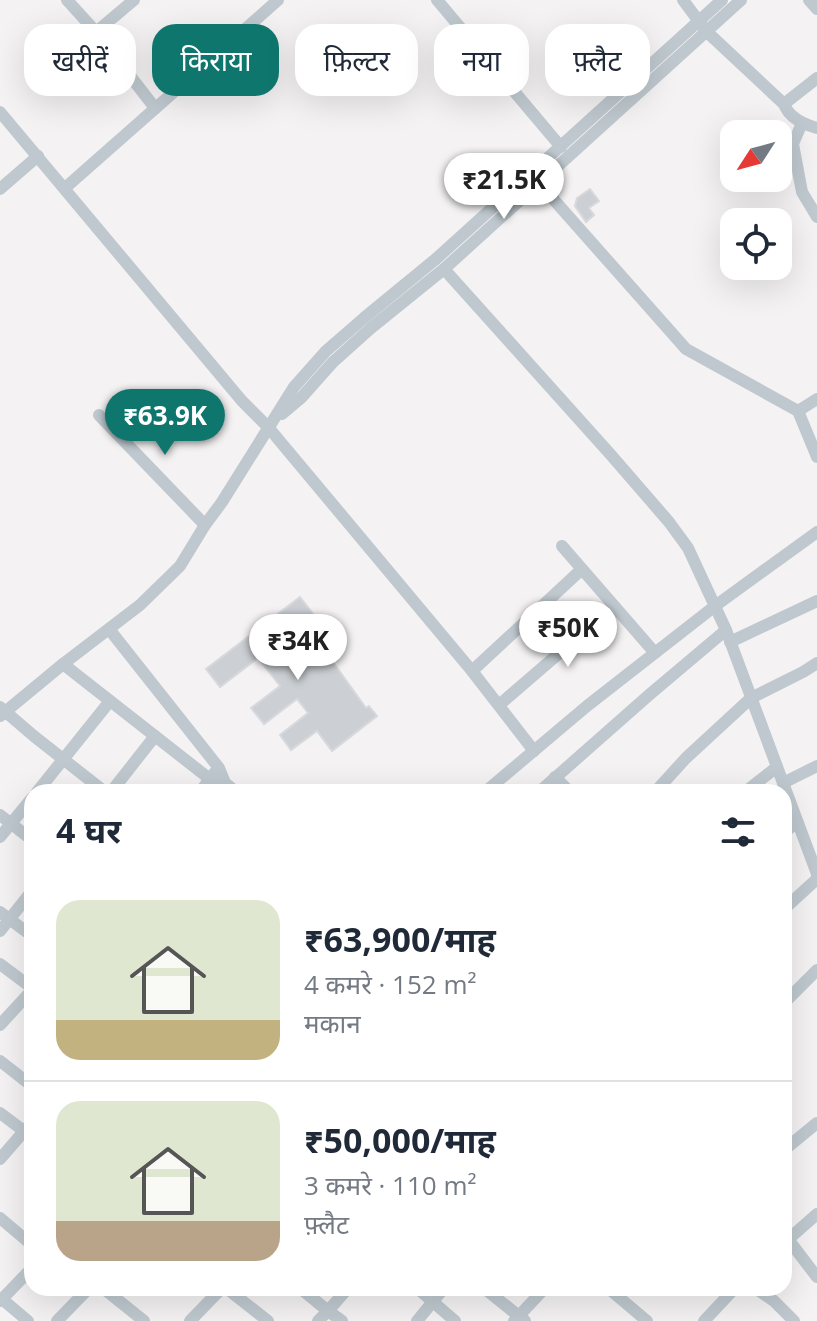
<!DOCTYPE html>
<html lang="hi">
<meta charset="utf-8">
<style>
:root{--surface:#fff;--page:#f2f2f3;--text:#1f2937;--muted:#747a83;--line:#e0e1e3;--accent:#0f766e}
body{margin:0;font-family:"Open Sans","Noto Sans Devanagari",sans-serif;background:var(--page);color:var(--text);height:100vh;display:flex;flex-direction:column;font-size:30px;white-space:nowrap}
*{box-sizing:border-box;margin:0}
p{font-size:26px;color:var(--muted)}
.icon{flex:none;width:44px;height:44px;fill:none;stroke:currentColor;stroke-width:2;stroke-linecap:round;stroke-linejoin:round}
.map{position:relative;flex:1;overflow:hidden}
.details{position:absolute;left:24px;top:784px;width:768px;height:512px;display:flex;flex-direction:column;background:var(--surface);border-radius:24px;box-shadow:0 8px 32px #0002}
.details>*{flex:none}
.top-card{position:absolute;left:24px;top:24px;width:770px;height:72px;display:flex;gap:16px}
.needle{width:52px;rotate:234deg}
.fabs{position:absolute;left:720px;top:120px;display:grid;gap:16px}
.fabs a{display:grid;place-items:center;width:72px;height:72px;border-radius:16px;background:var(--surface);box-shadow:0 8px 32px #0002;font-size:40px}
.price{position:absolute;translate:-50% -68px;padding:0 18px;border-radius:28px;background:#fff;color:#222;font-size:26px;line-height:52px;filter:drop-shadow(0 2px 4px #0008)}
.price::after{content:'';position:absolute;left:50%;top:48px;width:24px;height:18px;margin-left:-12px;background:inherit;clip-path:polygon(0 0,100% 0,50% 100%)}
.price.active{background:var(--accent);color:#fff}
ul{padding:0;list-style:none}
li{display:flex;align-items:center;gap:24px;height:200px;padding:0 32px}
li+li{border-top:2px solid var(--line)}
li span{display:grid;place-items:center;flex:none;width:224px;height:160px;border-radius:24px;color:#555}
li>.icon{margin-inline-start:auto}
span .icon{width:96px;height:96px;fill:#fffc;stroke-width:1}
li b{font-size:34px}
h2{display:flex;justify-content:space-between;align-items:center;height:96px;padding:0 32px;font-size:34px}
.tag{padding:0 28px;border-radius:24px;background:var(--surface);box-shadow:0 8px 32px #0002;font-size:28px;line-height:72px}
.tag.active{background:var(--accent);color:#fff}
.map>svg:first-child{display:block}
.building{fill:#ccd0d4;stroke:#d7d9dd;stroke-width:2}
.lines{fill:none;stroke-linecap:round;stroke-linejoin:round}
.minor{stroke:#bec8ce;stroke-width:12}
</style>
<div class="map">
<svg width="817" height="1321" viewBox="0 0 817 1321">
<rect width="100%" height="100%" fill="#f4f2f3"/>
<g class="building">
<path d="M590 189 599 201 589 208 594 215 586 222 575 206 577 198Z"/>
<path d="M300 597 325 629 310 641 299 626 275 645 297 674 325 651 366 708 369 706 377 716 332 751 317 731 291 750 280 735 308 713 297 699 264 724 251 708 280 686 258 658 220 687 206 669Z"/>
</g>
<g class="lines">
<g class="minor">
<path d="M67 0 96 32 155 108"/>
<path d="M437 0 561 147"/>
<path d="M683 0 706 31 784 104C789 118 803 124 817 128"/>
<path d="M809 0 817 9"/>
<path d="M96 32 134 0"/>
<path d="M784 104 817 78"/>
<path d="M0 112 242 401 268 427 472 671 534 751"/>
<path d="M802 123 793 144 802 192 817 217"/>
<path d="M539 183 686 349 798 411 817 457"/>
<path d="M65 188 278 0"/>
<path d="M0 189 38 156"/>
<path d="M444 269 611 455 669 522 688 548 726 630 817 874"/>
<path d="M798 411 817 399"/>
<path d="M282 414 301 398 333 362 371 328 444 269 741 0"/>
<path d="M99 415 205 525"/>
<path d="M562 546 655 653"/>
<path d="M109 629 219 768 225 783 236 792"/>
<path d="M730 642 817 601"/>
<path d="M63 664 206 776 225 783"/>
<path d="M472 671 582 569"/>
<path d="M499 705 614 606"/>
<path d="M0 707 35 737 105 792"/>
<path d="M0 716 63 664 140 605 180 566 205 525 222 502 294 387 326 351 364 318 437 258 722 0"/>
<path d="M555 777 570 792"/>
<path d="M783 783 817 766"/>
<path d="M37 792 110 701"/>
<path d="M111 792 155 736"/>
<path d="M200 792 215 772"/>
<path d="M485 792 587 706 715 606 817 532"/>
<path d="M539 792 649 695 726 630"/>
<path d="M655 792 686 758 751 698 803 672 817 663"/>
<path d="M745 792 777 767"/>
<path d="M0 815 32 840"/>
<path d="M784 833 797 822"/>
<path d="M0 837 32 798"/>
<path d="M784 909 817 879"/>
<path d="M0 912 32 936"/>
<path d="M0 931 32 891"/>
<path d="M0 964 32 988"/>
<path d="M784 1003 817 970"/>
<path d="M0 1025 32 990"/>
<path d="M0 1061 32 1086"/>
<path d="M0 1113 32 1137"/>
<path d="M784 1150 817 1123"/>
<path d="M0 1159 32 1122"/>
<path d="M0 1218 32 1245"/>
<path d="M784 1234 817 1277"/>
<path d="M784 1243 817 1214"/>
<path d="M103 1288 144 1321"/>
<path d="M226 1288 268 1321"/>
<path d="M300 1288 328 1311 348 1288"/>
<path d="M417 1288 455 1321"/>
<path d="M484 1288 525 1321"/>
<path d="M608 1288 647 1321"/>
<path d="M755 1288 774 1301 794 1321"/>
<path d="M2 1299 28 1321"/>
<path d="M0 1301 32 1268"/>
<path d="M57 1321 89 1288"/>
<path d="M190 1321 222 1288"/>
<path d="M318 1321 328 1311 342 1321"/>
<path d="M417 1321 444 1288"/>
<path d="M514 1321 545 1288"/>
<path d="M704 1321 735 1288"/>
</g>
</g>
</svg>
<div class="fabs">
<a><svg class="needle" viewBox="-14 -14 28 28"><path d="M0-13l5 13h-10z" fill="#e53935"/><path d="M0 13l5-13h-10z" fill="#747a83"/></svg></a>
<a><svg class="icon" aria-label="locate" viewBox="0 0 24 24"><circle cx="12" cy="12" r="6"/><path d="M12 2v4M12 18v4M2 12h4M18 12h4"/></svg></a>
</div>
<b class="price" style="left:504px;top:221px">₹21.5K</b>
<b class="price active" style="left:165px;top:457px">₹63.9K</b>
<b class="price" style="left:568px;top:669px">₹50K</b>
<b class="price" style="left:298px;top:682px">₹34K</b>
<div class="top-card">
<a class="tag">खरीदें</a>
<a class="tag active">किराया</a>
<a class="tag">फ़िल्टर</a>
<a class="tag">नया</a>
<a class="tag">फ़्लैट</a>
</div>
<section class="details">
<h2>4 घर<svg class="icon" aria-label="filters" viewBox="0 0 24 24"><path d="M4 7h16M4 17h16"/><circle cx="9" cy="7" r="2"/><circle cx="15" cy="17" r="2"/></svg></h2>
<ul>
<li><span style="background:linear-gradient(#dfe7d0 75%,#c2b280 0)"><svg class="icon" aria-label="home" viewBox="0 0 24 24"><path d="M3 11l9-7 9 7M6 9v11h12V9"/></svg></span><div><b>₹63,900/माह</b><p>4 कमरे · 152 m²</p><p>मकान</p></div></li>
<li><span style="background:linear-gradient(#dfe7d0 75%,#b9a48a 0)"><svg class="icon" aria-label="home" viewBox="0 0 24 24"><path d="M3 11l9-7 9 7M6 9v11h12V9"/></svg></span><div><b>₹50,000/माह</b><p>3 कमरे · 110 m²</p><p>फ़्लैट</p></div></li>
</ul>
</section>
</div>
